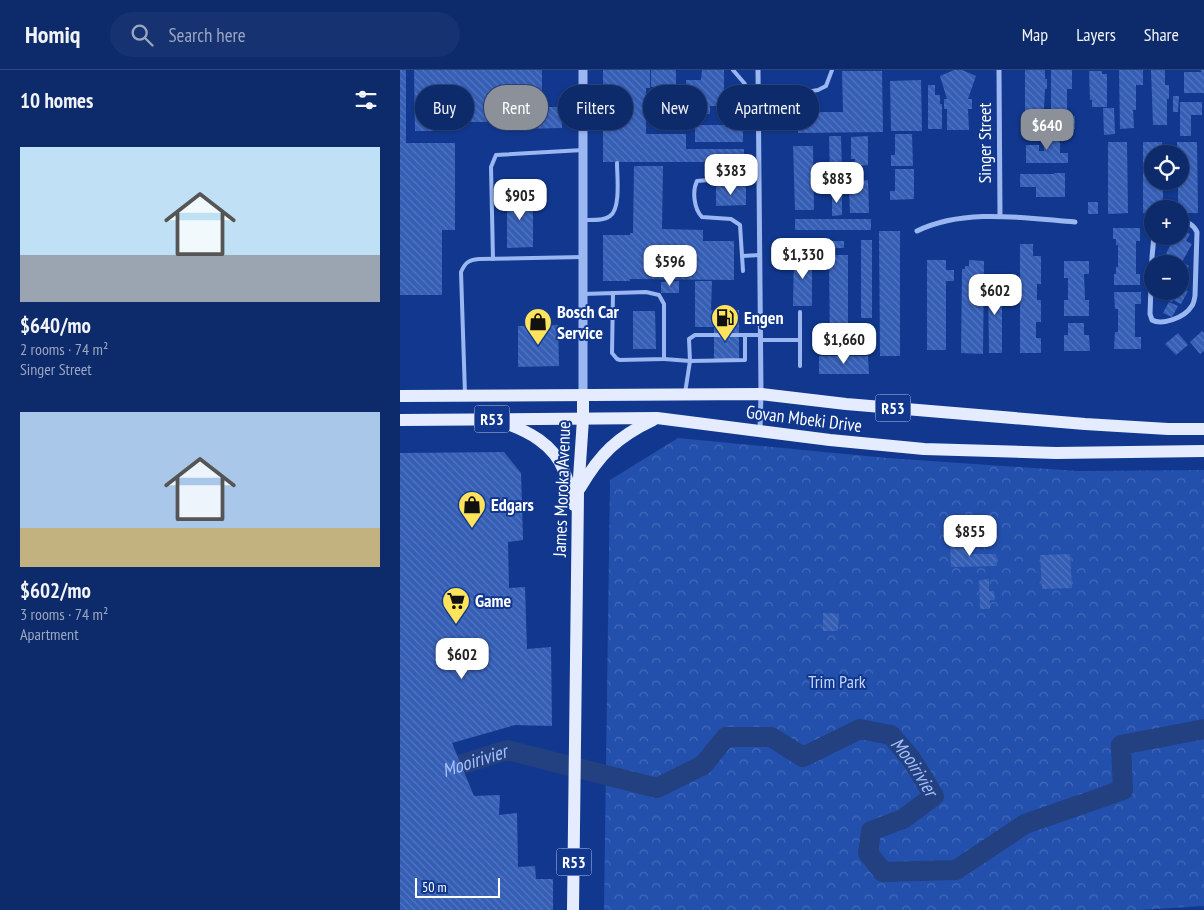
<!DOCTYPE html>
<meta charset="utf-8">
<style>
:root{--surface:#0d2a6a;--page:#163270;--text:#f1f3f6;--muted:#9aa7c1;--line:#2d467e;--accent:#8c9099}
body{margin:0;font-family:"PT Sans Narrow",sans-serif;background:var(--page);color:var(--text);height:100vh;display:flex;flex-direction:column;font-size:19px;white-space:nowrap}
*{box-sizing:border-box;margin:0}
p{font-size:16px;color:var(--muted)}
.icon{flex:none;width:28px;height:28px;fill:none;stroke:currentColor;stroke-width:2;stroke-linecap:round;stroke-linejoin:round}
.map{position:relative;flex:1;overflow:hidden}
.details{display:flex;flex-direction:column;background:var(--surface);width:400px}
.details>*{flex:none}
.banner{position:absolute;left:15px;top:15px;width:475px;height:45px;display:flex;gap:10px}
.controls{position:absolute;left:744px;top:75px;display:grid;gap:10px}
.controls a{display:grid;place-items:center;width:45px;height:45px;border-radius:50%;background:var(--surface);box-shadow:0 1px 4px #0004,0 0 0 1px var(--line);font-size:25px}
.scale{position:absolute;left:15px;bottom:12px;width:85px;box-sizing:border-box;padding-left:5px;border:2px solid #fff;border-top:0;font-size:14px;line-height:18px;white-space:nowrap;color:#fff;-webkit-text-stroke:4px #11388e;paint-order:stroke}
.price{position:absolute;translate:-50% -42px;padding:0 11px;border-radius:10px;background:#fff;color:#222;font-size:16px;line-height:32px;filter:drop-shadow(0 1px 2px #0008)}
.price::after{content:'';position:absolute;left:50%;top:30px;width:15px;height:11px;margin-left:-8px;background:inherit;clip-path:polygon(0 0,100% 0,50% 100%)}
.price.on{background:var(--accent);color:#fff}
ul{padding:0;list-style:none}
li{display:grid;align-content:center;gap:10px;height:265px;padding:0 20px}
li span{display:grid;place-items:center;height:155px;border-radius:0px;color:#555}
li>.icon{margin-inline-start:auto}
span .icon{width:90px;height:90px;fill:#fffc;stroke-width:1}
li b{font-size:21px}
h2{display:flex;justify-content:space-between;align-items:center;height:60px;padding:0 20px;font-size:21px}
.tag{padding:0 18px;border-radius:22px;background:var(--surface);box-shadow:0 1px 4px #0004,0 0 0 1px var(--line);font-size:18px;line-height:45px}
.tag.on{background:var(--accent);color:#fff}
header{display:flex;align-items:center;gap:30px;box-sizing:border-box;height:70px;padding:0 25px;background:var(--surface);border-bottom:1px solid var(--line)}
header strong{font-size:24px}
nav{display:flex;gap:28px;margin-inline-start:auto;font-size:18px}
.search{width:350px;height:45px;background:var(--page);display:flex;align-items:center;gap:12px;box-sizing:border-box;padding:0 18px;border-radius:28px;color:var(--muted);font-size:19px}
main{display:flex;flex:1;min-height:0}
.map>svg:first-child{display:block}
.forest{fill:url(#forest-crowns)}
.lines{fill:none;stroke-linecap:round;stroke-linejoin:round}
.river{stroke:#234081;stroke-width:20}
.building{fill:url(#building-back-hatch)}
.service{stroke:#9ab7f2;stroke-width:4}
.minor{stroke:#9ab7f2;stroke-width:5}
.tertiary{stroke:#9ab7f2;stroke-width:9}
.primary{stroke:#e5ecff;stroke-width:12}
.labels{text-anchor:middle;stroke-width:4;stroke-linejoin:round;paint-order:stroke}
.shield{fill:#11388e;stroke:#b8c3dd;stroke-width:1}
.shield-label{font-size:16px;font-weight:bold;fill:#fff}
.street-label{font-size:18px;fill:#fff;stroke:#11388e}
.poi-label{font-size:18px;font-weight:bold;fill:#fff;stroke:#11388e;text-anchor:start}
.park-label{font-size:18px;fill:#c1d5fd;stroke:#11388e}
.water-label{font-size:19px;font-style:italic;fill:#a6c1f9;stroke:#11388e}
</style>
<header>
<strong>Homiq</strong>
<div class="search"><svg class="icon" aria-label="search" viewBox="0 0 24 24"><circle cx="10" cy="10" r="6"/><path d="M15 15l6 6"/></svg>Search here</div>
<nav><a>Map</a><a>Layers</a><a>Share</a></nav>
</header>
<main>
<section class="details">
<h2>10 homes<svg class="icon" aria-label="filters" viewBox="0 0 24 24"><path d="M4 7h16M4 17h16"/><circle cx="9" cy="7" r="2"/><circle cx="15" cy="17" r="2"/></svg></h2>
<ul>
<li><span style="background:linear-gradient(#bfe0f5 70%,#9aa5b1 0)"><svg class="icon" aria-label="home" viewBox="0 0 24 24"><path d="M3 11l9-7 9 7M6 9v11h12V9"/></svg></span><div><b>$640/mo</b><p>2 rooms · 74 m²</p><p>Singer Street</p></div></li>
<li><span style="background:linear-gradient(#a9c7e8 75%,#c2b280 0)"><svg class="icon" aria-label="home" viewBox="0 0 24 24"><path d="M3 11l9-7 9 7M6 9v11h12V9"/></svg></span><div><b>$602/mo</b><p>3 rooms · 74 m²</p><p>Apartment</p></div></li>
</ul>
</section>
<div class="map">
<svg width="804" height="840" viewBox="0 0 804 840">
<defs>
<pattern id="forest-crowns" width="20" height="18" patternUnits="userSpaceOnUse" patternTransform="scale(1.25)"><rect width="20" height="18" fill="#2350ad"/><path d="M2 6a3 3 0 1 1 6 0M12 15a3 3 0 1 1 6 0" fill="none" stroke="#446ab9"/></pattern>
<pattern id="building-back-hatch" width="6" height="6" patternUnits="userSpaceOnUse" patternTransform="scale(1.25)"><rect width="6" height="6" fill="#355eb5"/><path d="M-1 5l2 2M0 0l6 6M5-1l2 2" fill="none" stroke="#5376c0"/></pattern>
</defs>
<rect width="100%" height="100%" fill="#11388e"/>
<path class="forest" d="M278 368 487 388 678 401 804 400V836L739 840H204L210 410Z"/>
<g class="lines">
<path class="river" id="s1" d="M0 714 107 680 257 718 303 695 326 667H371L403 687 460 659 491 665 512 690 534 726 503 749 471 761 468 783 483 802 556 800 625 754 723 720 721 675 804 659"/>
</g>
<g class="building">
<path d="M0 0H6V73H55V160H42V225H0Z"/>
<path d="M14 0H142V28L136 34 113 35V39L96 40 97 52H39V47H33V61H15Z"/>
<path d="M203 0H250V18H246V31H254V17H251V0H276V17H284V57H254V48H246V64H286V79H344V92H203Z"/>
<path d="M302 0H324V36H310V44H286V10H301Z"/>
<path d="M554 0H562L576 6 568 29H572V39H568L569 60H547V39H544V29H547L540 6Z"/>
<path d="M625 0H645V9H647V19H645L643 58H627V44H625Z"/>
<path d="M651 0H672V19H667V45H651Z"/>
<path d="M719 0H743V15H736V40H733L734 58 720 59Z"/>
<path d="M751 0H765V15H769V29H767V55H753Z"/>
<path d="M801 0H804V23H784V2H801Z"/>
<path d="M442 1H482L483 62 398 63V42H443Z"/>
<path d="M689 1H702V4H707V37H692V30H690Z"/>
<path d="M521 10 522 61H491L490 11Z"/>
<path d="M528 15H535V25H540V34H542V59H528Z"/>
<path d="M773 26H779L778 42H773Z"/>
<path d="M780 32H802V45H791V66H780Z"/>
<path d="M119 37H162V58L120 59Z"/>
<path d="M703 38H714L715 64 704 65Z"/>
<rect x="286" y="46" width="9" height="9"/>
<rect x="653" y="46" width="22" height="13"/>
<rect x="295" y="55" width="48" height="17"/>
<path d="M495 64H512L513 96H491V85H495Z"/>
<path d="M643 64H660V83H668V93H626V75H639V81H644Z"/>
<path d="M429 66H441L442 104 430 105Z"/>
<path d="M468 66V95L455 96V89H451V67Z"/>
<path d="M708 72H727L728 143 708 144Z"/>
<path d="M743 72H762L763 84H752V111H763V139H752V143H743Z"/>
<path d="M777 72H797L798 143H780V139H778V111H780V84H777Z"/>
<path d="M393 76H413L414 140H395Z"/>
<path d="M234 96H263L262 159 303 160V171H334V210L230 209V211H203V165H230V163H233Z"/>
<path d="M495 99H514V129L490 130V121H495Z"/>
<path d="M654 103H665V127H636V117H620V104H654Z"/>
<path d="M468 110 469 143H450L449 120H455L454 111Z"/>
<path d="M316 116H346V135L316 136Z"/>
<path d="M442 122V145L432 146V123Z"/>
<path d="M107 124H133V177L107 178Z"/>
<rect x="688" y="132" width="10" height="12"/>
<rect x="395" y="149" width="76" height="11"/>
<path d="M713 158H740V171H736V204H740V215H714V204H716V197H718V175H716V169H713Z"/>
<path d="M780 159 790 164 786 171 792 174 782 192 789 196 783 207 787 209 782 218 788 221 781 234 773 230 772 232 764 228 768 221H780V194H766L770 186 766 184 775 166H780Z"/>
<path d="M479 161H500V286H480Z"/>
<rect x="461" y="170" width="11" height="78"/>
<rect x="395" y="171" width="49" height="7"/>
<path d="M620 174H633V186H641V214H637V230H641V252H636V268H641V283H620Z"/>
<path d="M394 184H412V236H393Z"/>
<path d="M429 185H448V282H430Z"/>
<path d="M527 190H546V200H554V211H546V280H527Z"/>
<path d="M569 190 584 191 583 284 561 283 562 199H565V196H569Z"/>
<path d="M664 191H689V204H684L685 230H689V246H664V230H668V208H664Z"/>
<path d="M588 209H602V283H589Z"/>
<path d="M279 211V223H261V212Z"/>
<path d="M295 211H312L311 240H339V289H314V257H295Z"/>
<path d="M714 222H741V234H735V267H741V279H714L715 262H718V239H715Z"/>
<path d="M769 232 778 236 772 247 763 243Z"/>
<path d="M233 241H255L256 279H233Z"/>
<path d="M668 253H684V265H689L690 281H664V265H668Z"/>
<path d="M158 255 159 296 118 297V256Z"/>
<path d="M802 261 804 263V281L800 284 790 272Z"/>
<path d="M778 263 788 275 776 285 765 274Z"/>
<path d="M419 286H468L469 304H419Z"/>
<path d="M104 382 121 403 123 470 108 472 109 518 125 517 127 579 151 577 152 656 115 655 52 673 74 726 100 725 99 745 117 743 118 797 135 796 136 809H153V840H0V383Z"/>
<path d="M568 473V484H596L597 496 551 497 550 474Z"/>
<path d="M670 484 672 518 642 519 640 485Z"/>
<path d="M589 509V521H594L595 530H590V539H580L579 510Z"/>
<path d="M423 543 439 544 438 561H423Z"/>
</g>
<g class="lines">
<g class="service">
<path d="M333 0 345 14 346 30 358 35"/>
<path d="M358 30 418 20 426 16 432 0"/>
<path d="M331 108 297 111C292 121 294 139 302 147L331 149 340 155 343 201"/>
<path d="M183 150C191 150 204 151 210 146 221 139 217 105 217 93"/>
<path d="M342 186 360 185"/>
<path d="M93 189 91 97 96 85 183 80"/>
<path d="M183 224 246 222 259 225 264 234V289L220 290 217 289 212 283 213 223"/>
<path d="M400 242V296"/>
<path d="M361 270H400"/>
<path d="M264 289 290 291 289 269 295 265H361"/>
<path d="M285 323 290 291 345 290V266"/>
<path d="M65 324 61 202C65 193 68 190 79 189L183 187"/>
</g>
<g class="minor">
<path d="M358 0 361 324 360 360"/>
<path d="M599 0 600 146"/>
<path d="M517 161C564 138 624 148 675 152"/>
<path d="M754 166 752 187 750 244 752 250C762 256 785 247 791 237 794 234 794 230 795 226L797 162C793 154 788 152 780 151"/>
</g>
<path class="tertiary" d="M183 325V0"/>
<g class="primary">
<path d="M0 326 361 324 446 334 685 354 768 359H804"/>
<path d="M0 350 257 348 430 370 524 379 656 383 804 381"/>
<path d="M102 352C128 361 154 374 164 401 169 412 170 424 174 435"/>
<path d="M180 418C200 384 217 367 253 350"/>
<path d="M173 840 178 423 183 349V325"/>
</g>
</g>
<defs>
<symbol id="fuel-pin" viewBox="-11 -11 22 30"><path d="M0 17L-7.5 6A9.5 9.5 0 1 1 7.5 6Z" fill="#ffe45b" stroke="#11388e"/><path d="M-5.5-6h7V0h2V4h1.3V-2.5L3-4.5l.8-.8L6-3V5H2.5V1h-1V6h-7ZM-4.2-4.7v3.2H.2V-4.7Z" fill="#111"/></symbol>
<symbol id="shop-pin" viewBox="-11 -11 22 30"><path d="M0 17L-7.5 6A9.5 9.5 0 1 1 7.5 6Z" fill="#ffe45b" stroke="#11388e"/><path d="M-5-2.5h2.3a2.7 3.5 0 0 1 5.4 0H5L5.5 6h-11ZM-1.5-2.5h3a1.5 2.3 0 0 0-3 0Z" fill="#111"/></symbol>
<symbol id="supermarket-pin" viewBox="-11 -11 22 30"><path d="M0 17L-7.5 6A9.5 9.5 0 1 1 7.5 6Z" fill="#ffe45b" stroke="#11388e"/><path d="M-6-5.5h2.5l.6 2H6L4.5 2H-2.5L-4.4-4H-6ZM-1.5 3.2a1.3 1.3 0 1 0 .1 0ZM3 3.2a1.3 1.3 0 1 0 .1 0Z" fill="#111"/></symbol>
</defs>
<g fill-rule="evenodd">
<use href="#fuel-pin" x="309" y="232" width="32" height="43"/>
<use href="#shop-pin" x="122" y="236" width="32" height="43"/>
<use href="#shop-pin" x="56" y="419" width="32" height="43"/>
<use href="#supermarket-pin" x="40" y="515" width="32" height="43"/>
</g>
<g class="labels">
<g class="shield">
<rect x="475.5" y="324.5" width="35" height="27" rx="4"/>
<rect x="74.5" y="335.5" width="35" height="27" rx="4"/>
<rect x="156.5" y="778.5" width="35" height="27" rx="4"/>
</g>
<g class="shield-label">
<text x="493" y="344">R53</text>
<text x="92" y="355">R53</text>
<text x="174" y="798">R53</text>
</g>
<g class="street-label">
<text transform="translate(585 73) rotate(-90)" y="6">Singer Street</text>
<text transform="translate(404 349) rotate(7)" y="6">Govan Mbeki Drive</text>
<text transform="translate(162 419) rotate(-88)" y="6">James Moroka Avenue</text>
</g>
<g class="poi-label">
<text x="157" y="248">Bosch Car<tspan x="157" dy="21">Service</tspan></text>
<text x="344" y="254">Engen</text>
<text x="91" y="441">Edgars</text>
<text x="75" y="537">Game</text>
</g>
<g class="park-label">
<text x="437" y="618">Trim Park</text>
</g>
<g class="water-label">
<text dy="7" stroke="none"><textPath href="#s1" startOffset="78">Mooirivier</textPath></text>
<text dy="7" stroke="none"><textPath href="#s1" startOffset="572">Mooirivier</textPath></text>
</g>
</g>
</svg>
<div class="controls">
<a><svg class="icon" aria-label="locate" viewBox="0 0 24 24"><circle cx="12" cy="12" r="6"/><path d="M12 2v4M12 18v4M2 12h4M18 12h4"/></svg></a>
<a>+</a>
<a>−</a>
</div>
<div class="scale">50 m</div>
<b class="price on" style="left:647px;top:81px">$640</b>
<b class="price" style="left:331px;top:126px">$383</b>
<b class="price" style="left:437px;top:134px">$883</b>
<b class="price" style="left:120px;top:151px">$905</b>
<b class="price" style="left:403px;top:210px">$1,330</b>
<b class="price" style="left:270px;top:217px">$596</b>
<b class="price" style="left:595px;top:246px">$602</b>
<b class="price" style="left:444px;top:295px">$1,660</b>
<b class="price" style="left:570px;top:487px">$855</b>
<b class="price" style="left:62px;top:610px">$602</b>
<div class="banner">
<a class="tag">Buy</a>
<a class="tag on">Rent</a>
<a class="tag">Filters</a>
<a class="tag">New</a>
<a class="tag">Apartment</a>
</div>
</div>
</main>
